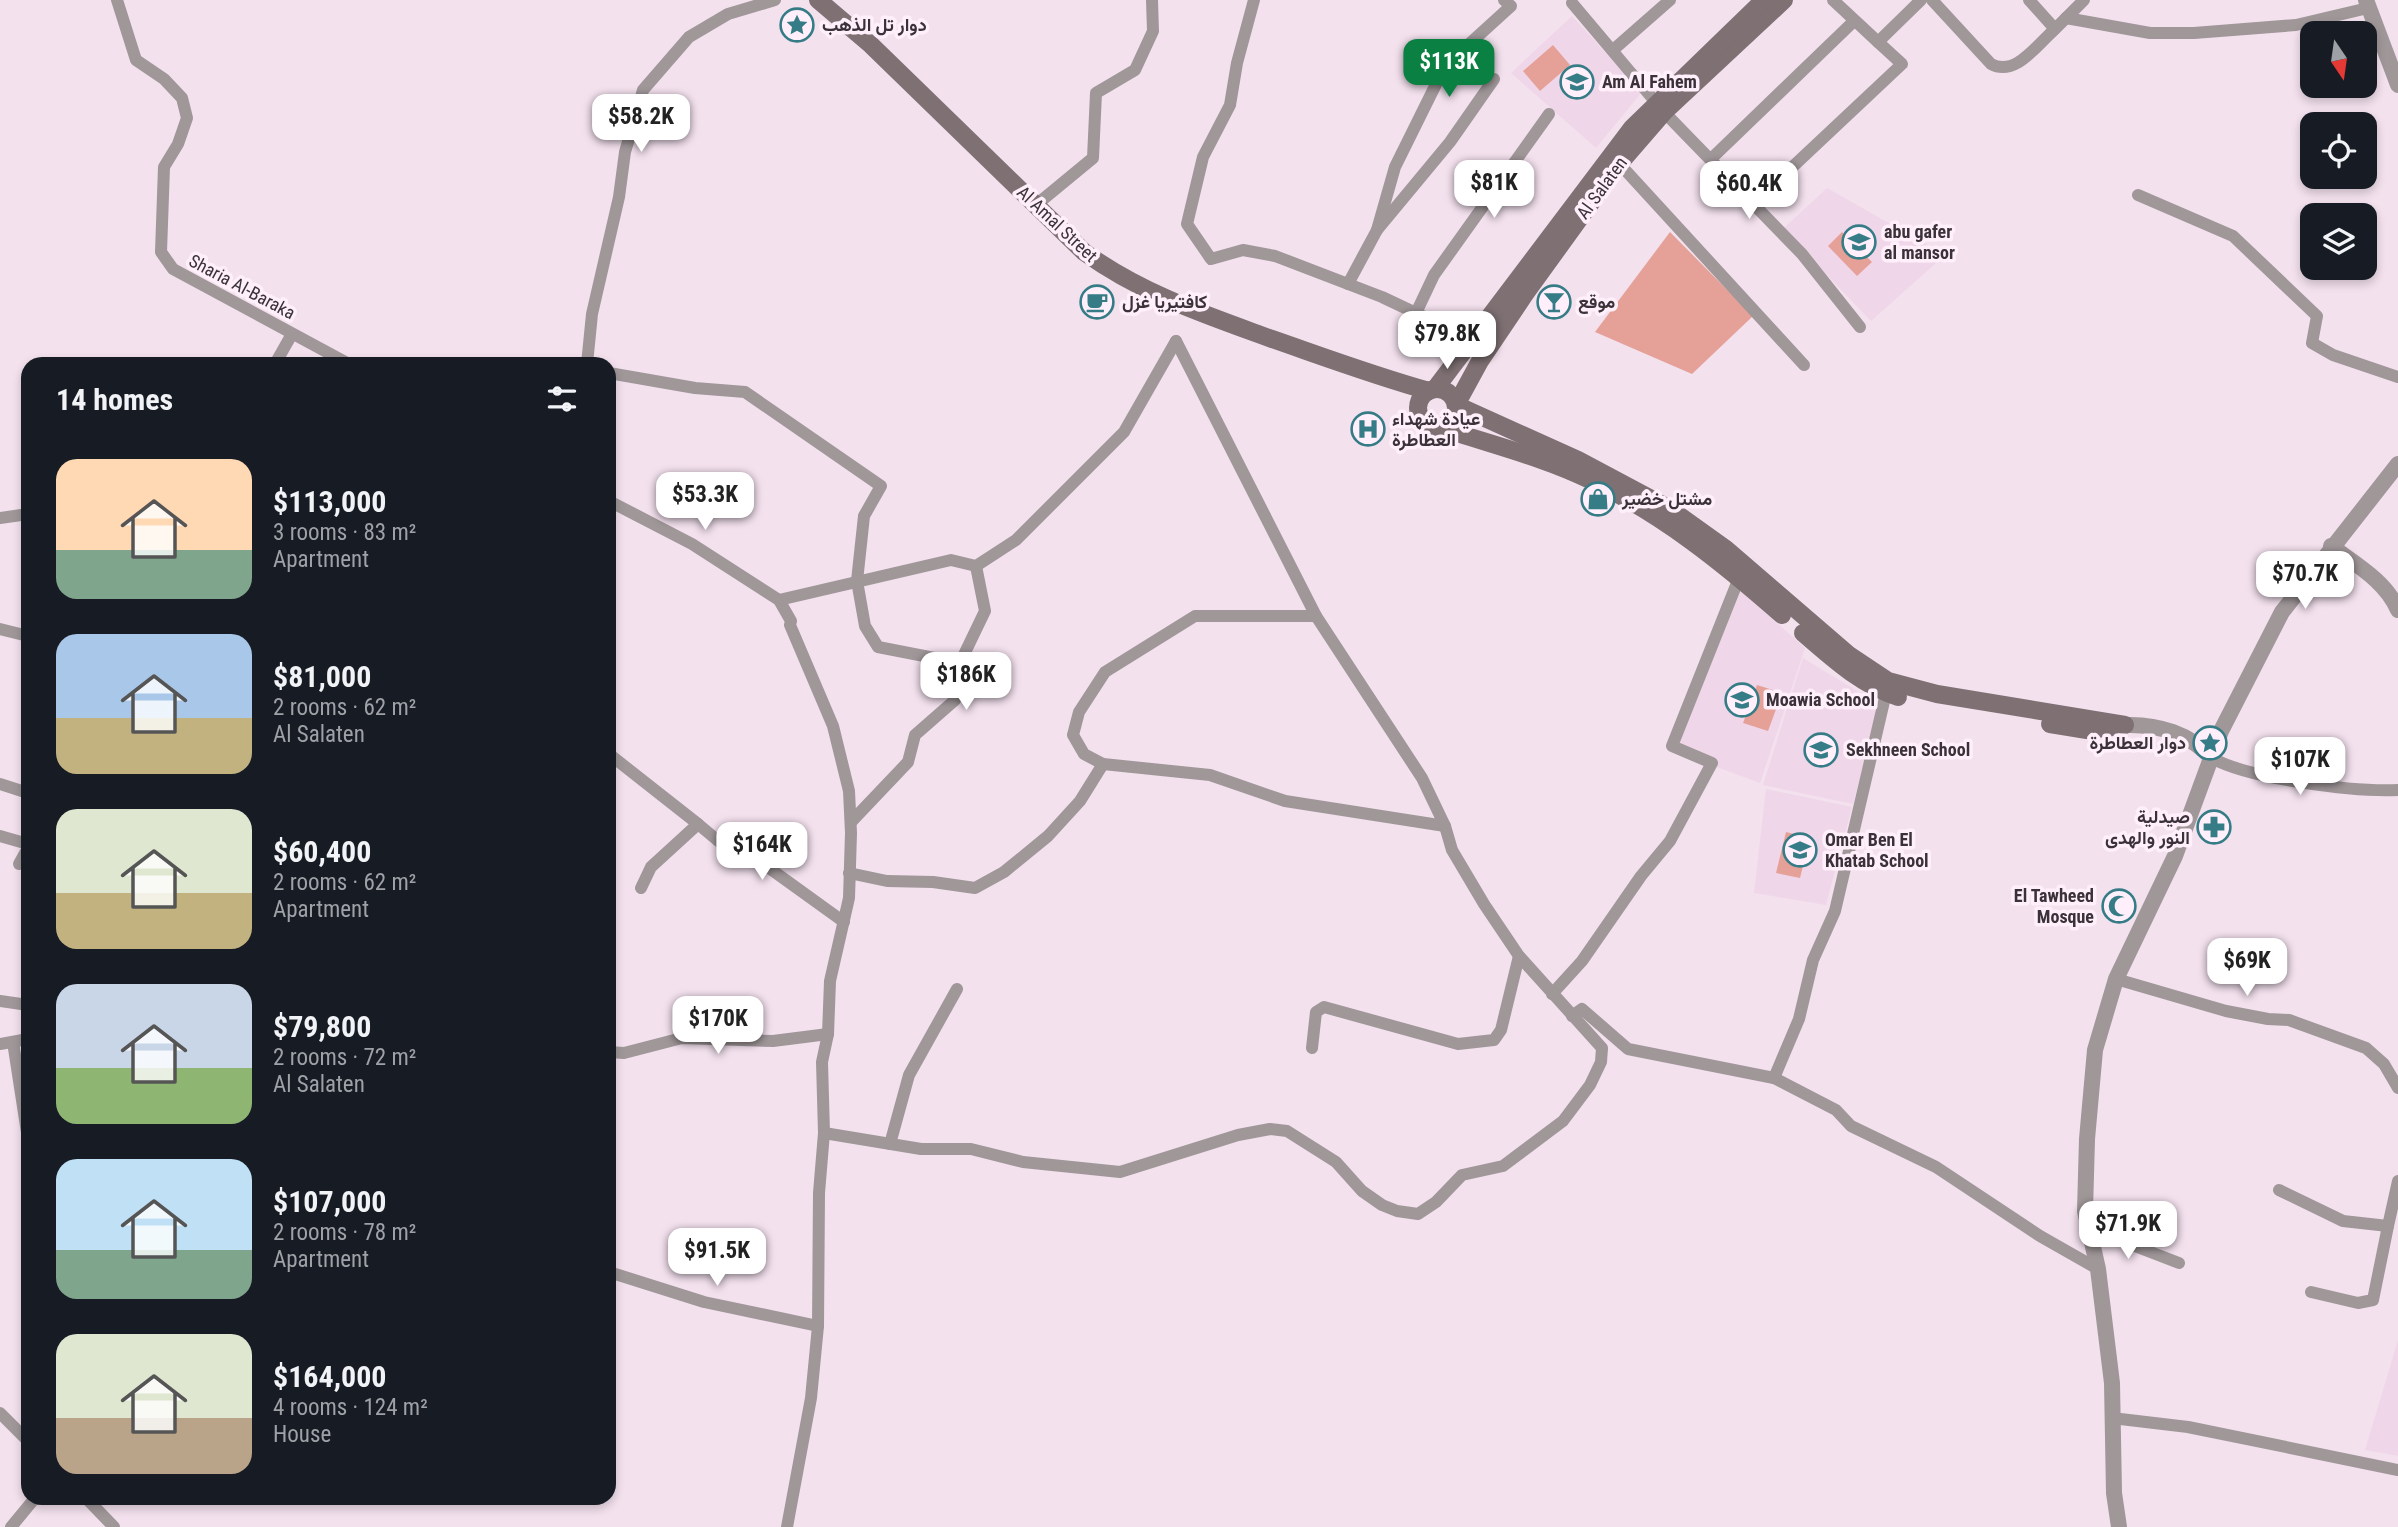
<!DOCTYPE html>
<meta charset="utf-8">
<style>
:root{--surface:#171b24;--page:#242831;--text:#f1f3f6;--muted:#9ea1a6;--accent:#0b8043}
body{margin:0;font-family:"Roboto Condensed",Vazirmatn,sans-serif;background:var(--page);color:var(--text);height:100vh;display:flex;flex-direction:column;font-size:26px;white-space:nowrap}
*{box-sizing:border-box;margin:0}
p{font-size:23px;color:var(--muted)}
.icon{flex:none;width:38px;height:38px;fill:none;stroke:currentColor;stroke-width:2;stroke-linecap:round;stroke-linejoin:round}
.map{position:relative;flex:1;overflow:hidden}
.details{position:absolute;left:21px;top:357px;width:595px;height:1148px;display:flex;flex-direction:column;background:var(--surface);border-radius:21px;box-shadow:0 4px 10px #0003}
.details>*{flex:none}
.needle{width:46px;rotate:167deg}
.buttons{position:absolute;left:2300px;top:21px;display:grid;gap:14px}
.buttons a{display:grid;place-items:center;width:77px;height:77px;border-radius:14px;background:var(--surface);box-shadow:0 4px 10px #0003;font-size:35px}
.price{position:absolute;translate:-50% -60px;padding:0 16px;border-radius:14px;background:#fff;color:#222;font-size:23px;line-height:46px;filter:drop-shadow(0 2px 4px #0008)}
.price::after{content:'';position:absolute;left:50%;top:42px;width:21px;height:16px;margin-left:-10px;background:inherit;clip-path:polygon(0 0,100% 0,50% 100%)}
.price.current{background:var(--accent);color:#fff}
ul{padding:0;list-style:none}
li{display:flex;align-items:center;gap:21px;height:175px;padding:0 35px}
li span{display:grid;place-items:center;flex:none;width:196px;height:140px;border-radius:21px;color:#555}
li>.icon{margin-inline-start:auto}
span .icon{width:84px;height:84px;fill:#fffc;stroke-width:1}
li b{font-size:30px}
h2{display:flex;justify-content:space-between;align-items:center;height:84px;padding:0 35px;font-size:30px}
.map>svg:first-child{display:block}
.built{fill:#f0d6e9}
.green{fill:#e5a097}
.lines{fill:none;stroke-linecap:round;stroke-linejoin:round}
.minor{stroke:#a09799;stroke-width:12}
.tertiary{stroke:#a09799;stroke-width:16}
.secondary{stroke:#7e7073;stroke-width:18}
.labels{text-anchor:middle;stroke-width:7;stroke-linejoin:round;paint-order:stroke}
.poi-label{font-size:18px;font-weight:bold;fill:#3a3238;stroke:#feeffa;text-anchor:start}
.street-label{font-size:18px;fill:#3a3238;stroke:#feeffa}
</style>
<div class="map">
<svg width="2398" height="1527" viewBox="0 0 2398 1527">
<rect width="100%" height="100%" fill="#f3e1ee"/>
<g class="built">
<path d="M1572 16 1642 92 1596 148 1511 73Z"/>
<path d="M1827 188 1945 255 1871 321 1783 229Z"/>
<path d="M1739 589 1805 648 1760 783 1676 752Z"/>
<path d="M1803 658 1872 700 1877 715 1853 804 1763 785Z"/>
<path d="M1766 789 1852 807 1826 905 1754 893Z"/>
<path d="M2398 1340V1456L2365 1450Z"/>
</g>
<g class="green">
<path d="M1553 45 1570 65 1540 91 1523 71Z"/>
<path d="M1670 232 1753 316 1692 374 1595 332Z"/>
<path d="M1842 232 1872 262 1857 276 1828 246Z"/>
<path d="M1757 685 1782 693 1768 731 1743 723Z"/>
<path d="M1786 832 1810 838 1800 878 1776 873Z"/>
</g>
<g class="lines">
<g class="minor">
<path d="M117 0 136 60 164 79 182 98 187 118 178 144 164 167 161 252 173 269 349 364"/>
<path d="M1254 0 1237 63 1230 105 1203 157 1187 224 1211 259 1243 250 1275 256 1382 297 1475 341"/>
<path d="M1833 0 1878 42 1921 0"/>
<path d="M1932 0 1991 64C2015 77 2036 46 2053 31"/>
<path d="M2029 0 2055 29 2066 18 2150 33H2194L2296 25 2368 8"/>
<path d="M1572 3 1664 112 1802 254 1860 327"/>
<path d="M2066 18 2084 0"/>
<path d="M1613 50 1670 0"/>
<path d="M1712 158 1853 22"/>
<path d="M1616 160 1804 365"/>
<path d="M2138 195 2233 236 2317 316 2312 343 2333 355 2398 377"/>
<path d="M1755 202 1902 64 1878 42"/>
<path d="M1036 205 1093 158 1096 93 1135 70 1153 31 1152 0"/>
<path d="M1377 230 1395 167 1445 66 1511 6 1504 0"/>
<path d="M1348 284 1377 230 1450 142 1494 79"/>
<path d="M1416 313 1434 275 1549 114"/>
<path d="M275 364 292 334"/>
<path d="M587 364 592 314 619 197 625 152 643 90 689 37 728 14 775 0"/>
<path d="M609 373 695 388 745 392 881 486 864 516 857 581 865 626 878 647 960 663"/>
<path d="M609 501 692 544 779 600 791 621 790 625 833 726 849 791 851 833 849 898 830 981 828 1034 822 1062 824 1133 819 1193 818 1326 811 1398 787 1527"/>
<path d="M0 518 28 514"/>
<path d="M779 600 951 560 976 566 1016 540 1124 432 1176 341"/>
<path d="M1316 616H1195L1105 672 1079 712 1073 735 1084 754 1103 764 1210 775 1285 801 1445 826"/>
<path d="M0 629 28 636"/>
<path d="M609 754 698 824 651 867 641 888"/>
<path d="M2212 758C2249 779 2354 792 2398 790"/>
<path d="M0 784 28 793"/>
<path d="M851 822 908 762 915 735 955 700 969 677 960 663 985 611 976 566"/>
<path d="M698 824 735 855H751L844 922"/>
<path d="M0 836 28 844"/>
<path d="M19 864 28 848"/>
<path d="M849 873 887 881 933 882 975 888 1004 872 1048 836 1080 801 1103 764"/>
<path d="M2116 979 2226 1011 2268 1019 2289 1020 2366 1048 2384 1064 2398 1088"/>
<path d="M1552 994 1582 961 1641 876 1670 841 1712 763 1672 746 1739 578"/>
<path d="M0 1001 28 1005"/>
<path d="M1572 1016 1582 1009 1628 1049 1774 1078 1836 1110 1851 1126 1936 1167 2040 1236 2098 1269"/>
<path d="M13 1042 28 1139"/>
<path d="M0 1044 28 1039"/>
<path d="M1312 1048 1316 1012 1324 1007 1458 1044 1494 1040 1501 1030 1519 956"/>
<path d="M609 1052 624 1053 682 1038 773 1041 828 1034"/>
<path d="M1774 1078 1799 1019 1813 960 1835 911 1886 693"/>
<path d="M824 1133 921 1149H971L1023 1162 1120 1172 1238 1135 1270 1129 1287 1131 1336 1162 1362 1191 1382 1205 1397 1211 1418 1214 1436 1202 1462 1175 1503 1166 1563 1121 1590 1085 1601 1062 1602 1048 1519 956 1484 904 1452 850 1445 826 1422 778 1316 616 1176 341"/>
<path d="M890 1144 909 1075 957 989"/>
<path d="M2279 1190 2343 1221 2388 1226 2398 1181"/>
<path d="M2088 1228 2179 1263"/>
<path d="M609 1272 704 1302 818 1326"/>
<path d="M2311 1292 2358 1303 2373 1300 2388 1226"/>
<path d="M0 1413 28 1441"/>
<path d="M2112 1418 2188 1427 2398 1470"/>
<path d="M86 1498 114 1527"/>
<path d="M11 1527 35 1498"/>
</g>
<g class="tertiary">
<path d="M2366 0 2398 85"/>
<path d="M2331 546C2355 564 2386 581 2398 610"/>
<path d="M2126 725C2158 724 2190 734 2212 758"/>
<path d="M2119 1527 2114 1493 2112 1383 2098 1269 2085 1211 2087 1139 2095 1050 2116 979 2175 856 2221 731 2282 612 2398 464"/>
</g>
<g class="secondary">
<path d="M818 0 871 45 1084 252C1142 294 1206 315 1272 339 1324 357 1375 376 1429 391"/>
<path d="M1784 0 1664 112 1619 164 1525 294 1480 361 1456 405 1578 460 1670 509 1726 549 1849 655 1888 681 1937 694 2125 725"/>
<path d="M1435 389 1632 128 1764 0"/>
<circle cx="1437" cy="408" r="19"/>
<path d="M1439 427C1489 444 1543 457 1590 480 1661 513 1723 563 1782 615"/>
<path d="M1803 633C1832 658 1861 685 1898 697"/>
<path d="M2050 724 2087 730 2112 727"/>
</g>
</g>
<defs>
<symbol id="sight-ring" viewBox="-11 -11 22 22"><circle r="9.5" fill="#feeffa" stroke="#357c86" stroke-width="1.5"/><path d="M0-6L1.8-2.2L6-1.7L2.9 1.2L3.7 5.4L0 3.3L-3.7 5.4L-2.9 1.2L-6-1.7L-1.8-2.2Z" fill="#357c86"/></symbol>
<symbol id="school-ring" viewBox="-11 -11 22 22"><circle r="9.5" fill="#feeffa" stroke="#357c86" stroke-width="1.5"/><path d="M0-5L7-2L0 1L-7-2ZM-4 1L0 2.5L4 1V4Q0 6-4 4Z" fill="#357c86"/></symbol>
<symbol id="cafe-ring" viewBox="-11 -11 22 22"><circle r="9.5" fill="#feeffa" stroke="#357c86" stroke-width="1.5"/><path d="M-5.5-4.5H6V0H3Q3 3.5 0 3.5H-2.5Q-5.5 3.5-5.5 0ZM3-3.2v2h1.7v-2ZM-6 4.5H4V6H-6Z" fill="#357c86"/></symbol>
<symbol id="bar-ring" viewBox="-11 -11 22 22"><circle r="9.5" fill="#feeffa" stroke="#357c86" stroke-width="1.5"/><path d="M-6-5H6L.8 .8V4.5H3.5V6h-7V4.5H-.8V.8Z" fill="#357c86"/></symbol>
<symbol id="hospital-ring" viewBox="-11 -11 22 22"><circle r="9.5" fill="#feeffa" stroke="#357c86" stroke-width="1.5"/><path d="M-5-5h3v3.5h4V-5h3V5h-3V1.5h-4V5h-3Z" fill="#357c86"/></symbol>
<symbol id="shop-ring" viewBox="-11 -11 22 22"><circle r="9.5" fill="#feeffa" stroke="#357c86" stroke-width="1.5"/><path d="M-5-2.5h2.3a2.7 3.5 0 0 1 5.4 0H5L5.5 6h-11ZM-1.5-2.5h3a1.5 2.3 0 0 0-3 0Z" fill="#357c86"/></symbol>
<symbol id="pharmacy-ring" viewBox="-11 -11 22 22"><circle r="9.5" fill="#feeffa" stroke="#357c86" stroke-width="1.5"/><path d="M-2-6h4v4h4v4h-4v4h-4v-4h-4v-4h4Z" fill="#357c86"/></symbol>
<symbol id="mosque-ring" viewBox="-11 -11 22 22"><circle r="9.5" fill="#feeffa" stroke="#357c86" stroke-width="1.5"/><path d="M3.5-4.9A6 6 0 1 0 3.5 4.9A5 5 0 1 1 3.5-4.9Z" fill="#357c86"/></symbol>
</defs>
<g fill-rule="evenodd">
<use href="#sight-ring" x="778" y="6" width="38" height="38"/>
<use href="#school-ring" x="1558" y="63" width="38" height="38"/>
<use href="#school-ring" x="1840" y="223" width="38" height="38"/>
<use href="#cafe-ring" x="1078" y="283" width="38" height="38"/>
<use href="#bar-ring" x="1535" y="283" width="38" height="38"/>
<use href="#hospital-ring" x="1349" y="410" width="38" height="38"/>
<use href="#shop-ring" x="1579" y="480" width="38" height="38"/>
<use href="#school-ring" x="1723" y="681" width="38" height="38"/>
<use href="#sight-ring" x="2191" y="724" width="38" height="38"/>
<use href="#school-ring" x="1802" y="731" width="38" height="38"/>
<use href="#pharmacy-ring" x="2195" y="808" width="38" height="38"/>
<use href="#school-ring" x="1781" y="831" width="38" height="38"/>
<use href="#mosque-ring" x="2100" y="887" width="38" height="38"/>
</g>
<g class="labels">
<g class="poi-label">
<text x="822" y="31">دوار تل الذهب</text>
<text x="1602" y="88">Am Al Fahem</text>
<text x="1884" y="238">abu gafer<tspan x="1884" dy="21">al mansor</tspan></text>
<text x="1122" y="308">كافتيريا غزل</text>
<text x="1578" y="308">موقع</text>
<text x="1392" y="425">عيادة شهداء<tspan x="1392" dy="21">العطاطرة</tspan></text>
<text x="1622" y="505">مشتل خضير</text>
<text x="1766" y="706">Moawia School</text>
<text x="2186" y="749" text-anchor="end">دوار العطاطرة</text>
<text x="1846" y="756">Sekhneen School</text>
<text x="2190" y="823" text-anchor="end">صيدلية<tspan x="2190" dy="21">النور والهدى</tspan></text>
<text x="1825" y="846">Omar Ben El<tspan x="1825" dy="21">Khatab School</tspan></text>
<text x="2094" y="902" text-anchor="end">El Tawheed<tspan x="2094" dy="21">Mosque</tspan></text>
</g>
<g class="street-label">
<text transform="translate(1602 188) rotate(-54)" y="6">Al Salaten</text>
<text transform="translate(1057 224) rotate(43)" y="6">Al Amal Street</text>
<text transform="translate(242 287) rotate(28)" y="6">Sharia Al-Baraka</text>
</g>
</g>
</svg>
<div class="buttons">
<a><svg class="needle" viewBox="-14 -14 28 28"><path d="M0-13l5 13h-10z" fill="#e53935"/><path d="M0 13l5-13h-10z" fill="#9ea1a6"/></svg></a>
<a><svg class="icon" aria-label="locate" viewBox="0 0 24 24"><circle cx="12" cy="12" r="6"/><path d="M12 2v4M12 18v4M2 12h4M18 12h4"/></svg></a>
<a><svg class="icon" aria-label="layers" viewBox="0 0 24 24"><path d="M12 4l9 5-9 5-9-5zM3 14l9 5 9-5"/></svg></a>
</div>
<b class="price current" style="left:1449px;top:99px">$113K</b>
<b class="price" style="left:641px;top:154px">$58.2K</b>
<b class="price" style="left:1494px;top:220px">$81K</b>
<b class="price" style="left:1749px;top:221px">$60.4K</b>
<b class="price" style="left:1447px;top:371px">$79.8K</b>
<b class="price" style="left:705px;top:532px">$53.3K</b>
<b class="price" style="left:2305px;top:611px">$70.7K</b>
<b class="price" style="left:966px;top:712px">$186K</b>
<b class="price" style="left:2300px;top:797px">$107K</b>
<b class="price" style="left:762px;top:882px">$164K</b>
<b class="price" style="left:2247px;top:998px">$69K</b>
<b class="price" style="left:718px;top:1056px">$170K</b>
<b class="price" style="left:2128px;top:1261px">$71.9K</b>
<b class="price" style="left:717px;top:1288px">$91.5K</b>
<section class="details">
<h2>14 homes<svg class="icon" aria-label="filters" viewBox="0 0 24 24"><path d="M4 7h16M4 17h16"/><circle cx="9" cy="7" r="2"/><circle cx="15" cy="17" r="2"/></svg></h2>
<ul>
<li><span style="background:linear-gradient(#ffd9b3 65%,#7fa58c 0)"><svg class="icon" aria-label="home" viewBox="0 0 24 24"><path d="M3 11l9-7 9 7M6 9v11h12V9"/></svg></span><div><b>$113,000</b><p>3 rooms · 83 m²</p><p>Apartment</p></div></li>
<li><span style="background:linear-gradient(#a9c7e8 60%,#c2b280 0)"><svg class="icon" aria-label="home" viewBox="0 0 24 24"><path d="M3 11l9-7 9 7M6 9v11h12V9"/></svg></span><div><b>$81,000</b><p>2 rooms · 62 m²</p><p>Al Salaten</p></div></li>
<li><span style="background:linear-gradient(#dfe7d0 60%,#c2b280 0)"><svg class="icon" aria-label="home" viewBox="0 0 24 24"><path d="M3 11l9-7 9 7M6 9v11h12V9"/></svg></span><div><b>$60,400</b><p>2 rooms · 62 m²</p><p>Apartment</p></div></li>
<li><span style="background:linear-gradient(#c9d6e8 60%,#8fb573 0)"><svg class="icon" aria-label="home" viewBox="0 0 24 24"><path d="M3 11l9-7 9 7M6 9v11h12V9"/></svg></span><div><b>$79,800</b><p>2 rooms · 72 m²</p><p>Al Salaten</p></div></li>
<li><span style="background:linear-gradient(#bfe0f5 65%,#7fa58c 0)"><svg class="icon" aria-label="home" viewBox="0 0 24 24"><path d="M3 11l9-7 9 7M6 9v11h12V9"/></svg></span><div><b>$107,000</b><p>2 rooms · 78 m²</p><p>Apartment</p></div></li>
<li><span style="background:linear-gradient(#dfe7d0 60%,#b9a48a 0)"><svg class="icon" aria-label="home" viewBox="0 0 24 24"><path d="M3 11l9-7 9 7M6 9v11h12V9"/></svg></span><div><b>$164,000</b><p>4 rooms · 124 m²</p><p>House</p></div></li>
</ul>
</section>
</div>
